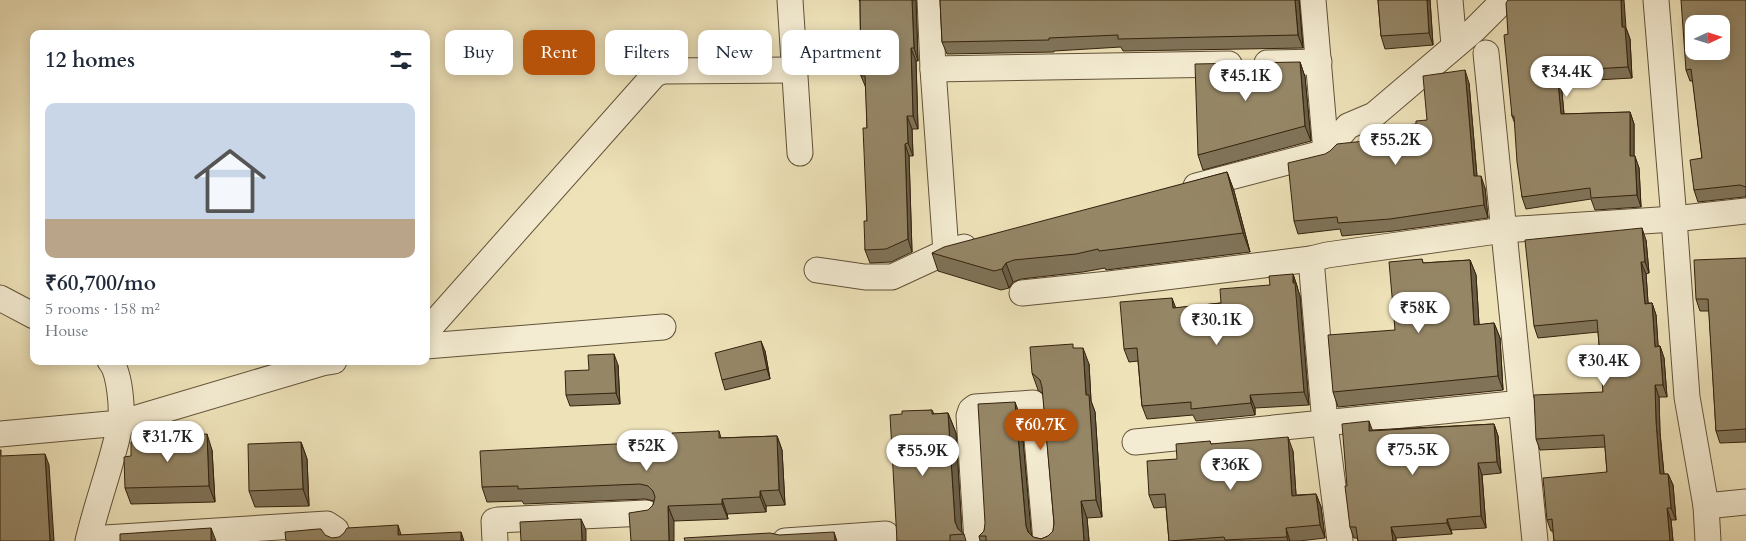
<!DOCTYPE html>
<meta charset="utf-8">
<style>
:root{--surface:#fff;--page:#f6f6f7;--text:#1f2937;--muted:#747a83;--accent:#b45309}
body{margin:0;font-family:Cardo,serif;background:var(--page);color:var(--text);height:100vh;display:flex;flex-direction:column;font-size:19px;white-space:nowrap}
*{box-sizing:border-box;margin:0}
p{font-size:16px;color:var(--muted)}
.icon{flex:none;width:28px;height:28px;fill:none;stroke:currentColor;stroke-width:2;stroke-linecap:round;stroke-linejoin:round}
.map{position:relative;flex:1;overflow:hidden}
.drawer{position:absolute;left:30px;top:30px;width:400px;height:335px;display:flex;flex-direction:column;background:var(--surface);border-radius:10px;box-shadow:0 2px 12px #0003}
.drawer>*{flex:none}
.banner{position:absolute;left:445px;top:30px;width:475px;height:45px;display:flex;gap:10px}
.needle{width:32px;rotate:86deg}
.controls{position:absolute;left:1685px;top:15px;display:grid;gap:10px}
.controls a{display:grid;place-items:center;width:45px;height:45px;border-radius:10px;background:var(--surface);box-shadow:0 2px 12px #0003;font-size:25px}
.price{position:absolute;translate:-50% -42px;padding:0 11px;border-radius:18px;background:#fff;color:#222;font-size:16px;line-height:32px;filter:drop-shadow(0 1px 2px #0008)}
.price::after{content:'';position:absolute;left:50%;top:30px;width:15px;height:11px;margin-left:-8px;background:inherit;clip-path:polygon(0 0,100% 0,50% 100%)}
.price.current{background:var(--accent);color:#fff}
ul{padding:0;list-style:none}
li{display:grid;align-content:center;gap:10px;height:265px;padding:0 15px}
li span{display:grid;place-items:center;height:155px;border-radius:10px;color:#555}
li>.icon{margin-inline-start:auto}
span .icon{width:90px;height:90px;fill:#fffc;stroke-width:1}
li b{font-size:21px}
h2{display:flex;justify-content:space-between;align-items:center;height:60px;padding:0 15px;font-size:21px}
.chip{padding:0 18px;border-radius:10px;background:var(--surface);box-shadow:0 2px 12px #0003;font-size:18px;line-height:45px}
.chip.current{background:var(--accent);color:#fff}
.map>svg:first-child{display:block}
.lines{fill:none;stroke-linecap:round;stroke-linejoin:round}
.street-casing{stroke:#625238;stroke-width:27}
.street{stroke:#f4ecd2;stroke-width:25}
.wall{fill:#807358;stroke:#34220d}
.shaded-wall{fill:#685e47;stroke:#34220d}
.building{fill:#958666;stroke:#34220d;fill-rule:evenodd}
</style>
<div class="map">
<svg width="1746" height="541" viewBox="0 0 1746 541">
<rect width="100%" height="100%" fill="#eee2b9"/>
<filter id="stains"><feTurbulence type="fractalNoise" baseFrequency=".004" numOctaves="4"/><feColorMatrix values="0 0 0 0 .2 0 0 0 0 .09 0 0 0 0 .02 0 0 0 .5 -.17"/></filter>
<radialGradient id="worn" r=".72"><stop offset=".6" stop-color="#630" stop-opacity="0"/><stop offset="1" stop-color="#630" stop-opacity=".3"/></radialGradient>
<g class="lines">
<defs>
<g id="street">
<path d="M790 0 800 153"/>
<path d="M930 0 933 69 946 252"/>
<path d="M1313 0 1326 152"/>
<path d="M1450 0 1454 45"/>
<path d="M1656 0 1674 219 1687 397 1706 506 1708 541"/>
<path d="M1486 53 1535 541"/>
<path d="M1267 63 1319 62"/>
<path d="M933 69 1229 64"/>
<path d="M1196 186 1326 152 1348 126 1374 115 1475 29 1504 0"/>
<path d="M1311 259 1325 424 1340 541"/>
<path d="M817 270 865 277H892L946 252 964 247"/>
<path d="M1022 293 1109 284 1311 259 1327 255 1504 230 1674 219 1746 211"/>
<path d="M0 298 34 316"/>
<path d="M426 332 655 74 663 71 795 70"/>
<path d="M426 346 663 327"/>
<path d="M0 434 120 423 322 363 334 361"/>
<path d="M1135 442 1522 403"/>
<path d="M1706 506 1746 502"/>
<path d="M89 539 327 524 336 530 340 541"/>
<path d="M88 541C97 502 112 464 120 425 123 411 120 372 110 361"/>
<path d="M495 541 494 521 498 520 646 513"/>
<path d="M785 541 886 534 887 541"/>
<path d="M977 541 969 416 971 410 975 407 1033 403 1034 405 1046 541"/>
</g>
</defs>
<use href="#street" class="street-casing"/>
<use href="#street" class="street"/>
</g>
<g class="wall">
<path d="M859 0H916L918 61H916L918 129H912L913 156H909L912 252 891 262 870 263 865 250 867 221V128L866 88 861 76 860 2Z"/>
<path d="M940 0H1299L1303 48 1123 51 1121 47 1054 51V52L947 54 942 42Z"/>
<path d="M1378 0H1430L1433 45 1385 49 1381 36Z"/>
<path d="M1746 0V197H1744L1698 202 1694 190 1702 158 1693 81H1690L1686 70Z"/>
<path d="M1626 28 1630 39 1632 78 1561 82 1564 114 1630 112 1634 124V156L1639 168 1641 207 1595 210 1591 199 1526 209 1522 197 1515 124 1512 116 1508 34Z"/>
<path d="M1300 62 1305 77 1311 141 1203 170 1198 155Z"/>
<path d="M1469 83 1477 176 1485 188 1488 218 1394 231 1342 236 1340 229 1298 234 1294 221 1374 140 1416 124 1427 120Z"/>
<path d="M1227 172 1234 191 1250 252 1106 270 1105 268 1083 272 1021 279 1013 282 1009 288 1001 290 938 271 932 253Z"/>
<path d="M1646 240 1649 273 1646 274 1648 303H1652L1656 315 1658 346H1660L1664 358 1667 397H1659L1660 433 1664 474H1668L1673 485 1676 520H1671L1673 541H1554L1553 531H1551L1547 520 1607 472 1605 447 1540 450 1536 439 1603 392 1598 332 1538 338 1534 326Z"/>
<path d="M1746 258V442L1720 443 1716 431 1709 311H1700L1696 299Z"/>
<path d="M1422 259 1423 263 1470 260 1476 275 1479 325 1494 323 1500 338 1503 390 1338 407 1333 392 1395 330Z"/>
<path d="M1293 274 1297 286 1298 290 1300 296 1309 405 1255 408V415L1196 421 1193 415 1147 419 1142 406 1138 361 1129 362 1124 349 1176 308 1221 303 1270 285Z"/>
<path d="M1074 348 1089 364 1091 401 1095 412 1102 517 1087 518 1089 541H980L979 536 984 531 1021 418 1031 535 1033 537 1041 539 1048 536 1053 531 1054 523 1043 394 1038 390 1032 373Z"/>
<path d="M765 351 770 379 725 390 722 380Z"/>
<path d="M618 365 620 404 570 406 566 395 589 370Z"/>
<path d="M932 410 934 414 948 413 956 433 962 533 964 534 966 541H897L902 414Z"/>
<path d="M1494 424 1498 436 1501 473 1482 475 1486 528 1451 530 1452 534 1396 538V541H1358L1357 538H1354L1350 527 1372 430Z"/>
<path d="M719 431 721 438 777 436 782 450 785 505 766 506V512L727 514 728 519 674 521 648 510 653 505 654 501 645 499 524 504 522 501 487 502 482 487 673 441Z"/>
<path d="M1210 441 1211 444 1293 451 1296 495 1316 494 1321 507 1325 538 1299 541H1169L1166 507 1154 508 1149 495 1177 459Z"/>
<path d="M301 442 307 459 309 506 255 507 249 491Z"/>
<path d="M212 450 215 502 131 504 125 488Z"/>
</g>
<g class="shaded-wall">
<path d="M912 0H916L918 61 914 48Z"/>
<path d="M1295 0H1299L1303 48 1298 35Z"/>
<path d="M1427 0H1430L1433 45 1429 33Z"/>
<path d="M1621 0H1624L1626 28 1630 39 1632 78 1628 67 1622 27Z"/>
<path d="M911 48 916 61 918 129 913 116Z"/>
<path d="M1300 62 1305 77 1311 141 1305 126Z"/>
<path d="M1465 70 1469 83 1478 189 1474 176Z"/>
<path d="M1557 71 1561 82 1565 125 1561 114Z"/>
<path d="M1630 112 1634 124V168L1630 156Z"/>
<path d="M907 116 912 129 913 156 908 143Z"/>
<path d="M905 144 909 156 912 252 908 239Z"/>
<path d="M1635 156 1639 168 1641 207 1637 195Z"/>
<path d="M1227 172 1234 191 1250 252 1243 233Z"/>
<path d="M1481 176 1485 188 1488 218 1484 205Z"/>
<path d="M1642 228 1646 240 1649 273 1645 262Z"/>
<path d="M1470 260 1476 275 1480 340 1474 325Z"/>
<path d="M1641 262 1646 274 1649 316 1645 304Z"/>
<path d="M1006 263 1013 282 1009 288 1002 269Z"/>
<path d="M1293 274 1297 286 1298 290 1300 296 1309 405 1304 392Z"/>
<path d="M1172 298 1177 311 1173 308Z"/>
<path d="M1652 303 1656 315 1659 358 1655 347Z"/>
<path d="M1494 323 1500 338 1503 390 1498 376Z"/>
<path d="M761 341 765 351 770 379 767 369Z"/>
<path d="M1660 346 1664 358 1667 397 1663 385Z"/>
<path d="M1083 348 1089 364 1091 401 1095 412 1102 517 1096 500 1086 395Z"/>
<path d="M614 354 618 365 620 404 616 393Z"/>
<path d="M1655 385 1659 397 1660 433 1665 486 1660 474 1656 421Z"/>
<path d="M1250 395 1255 408V415L1251 403Z"/>
<path d="M1015 402 1021 418 1032 541 1026 526Z"/>
<path d="M948 413 956 433 962 534H960L955 522Z"/>
<path d="M1369 421 1373 432 1369 431Z"/>
<path d="M1494 424 1498 436 1501 473 1497 462Z"/>
<path d="M207 434 212 450 215 502 209 486Z"/>
<path d="M777 436 782 450 785 505 779 490Z"/>
<path d="M1288 437 1293 451 1297 509 1292 496Z"/>
<path d="M301 442 307 459 309 506 303 489Z"/>
<path d="M45 454 49 465 54 541H50Z"/>
<path d="M1478 463 1482 475 1486 528 1481 516Z"/>
<path d="M1668 474 1673 485 1676 520 1671 508Z"/>
<path d="M760 491 766 506V512L760 497Z"/>
<path d="M1316 494 1321 507 1325 538 1320 525Z"/>
<path d="M722 499 727 514 728 519 722 504Z"/>
<path d="M1081 501 1087 518 1089 541H1084Z"/>
<path d="M668 506 674 521V541H669Z"/>
<path d="M1667 508 1671 520 1673 541H1670Z"/>
<path d="M581 519 586 530V541H582Z"/>
<path d="M1447 519 1451 530 1452 534 1447 523Z"/>
<path d="M398 525 403 541 398 535Z"/>
<path d="M1391 527 1396 538V541H1393Z"/>
<path d="M211 528 216 541H211Z"/>
<path d="M1286 528 1290 541H1288L1287 537Z"/>
<path d="M461 532 464 541H461Z"/>
<path d="M834 532 837 541H835Z"/>
</g>
<g class="building">
<path d="M860 0H912L914 48H911L913 116H907L908 143 905 144 908 239 886 249 865 250 864 221H867L863 128H867L865 76H861Z"/>
<path d="M940 0H1295L1298 35 1118 39V35L1049 38V40L942 42Z"/>
<path d="M1378 0H1427L1429 33 1381 36Z"/>
<path d="M1508 0H1621L1622 27H1625L1628 67 1557 71 1561 114 1630 112V156H1635L1637 195 1591 198 1590 188 1522 197 1517 162 1514 116H1512L1504 35 1508 34 1506 3Z"/>
<path d="M1681 0H1746V187L1740 185 1694 190 1690 160 1702 158 1691 69 1686 70ZM1694 24H1721V51H1694Z"/>
<path d="M1300 62 1305 126 1198 155 1195 64Z"/>
<path d="M1465 70 1474 176H1481L1484 205 1390 219 1338 223 1337 217 1294 221 1288 163 1325 154 1330 151 1337 144 1374 140 1373 128 1416 124V121L1427 120 1423 76Z"/>
<path d="M1227 172 1243 233 1099 251 1098 249 1076 254 1014 260 1006 263 1002 269 994 271 932 253 944 247Z"/>
<path d="M1642 228 1645 262H1641L1645 304 1652 303 1655 347 1660 346 1663 385H1655L1656 421 1660 474H1668L1671 508H1667L1670 541H1554L1552 519 1547 520 1543 478 1607 472 1604 435 1536 439 1534 395 1603 392 1597 320 1534 326 1525 240Z"/>
<path d="M1746 258V429L1716 431 1708 299H1696L1694 260Z"/>
<path d="M1422 259 1423 263 1470 260 1474 325 1494 323 1498 376 1333 392 1328 335 1395 330 1389 262Z"/>
<path d="M1293 274V283H1295L1304 392 1250 395 1251 403 1191 409V402L1142 406 1137 348 1124 349 1120 302 1172 298 1173 308 1221 303 1220 289 1270 285 1269 276Z"/>
<path d="M761 341 767 369 722 380 715 353Z"/>
<path d="M1073 344V348H1083L1086 395H1089L1096 500 1081 501 1084 541H986V536H979L984 531 985 523 978 404 1015 402 1026 526 1028 532 1033 537 1041 539 1048 536 1053 531 1054 523 1042 387 1040 380 1032 373 1030 347Z"/>
<path d="M614 354 616 393 566 395 565 371 589 370 588 355Z"/>
<path d="M932 410V414L948 413 955 522 958 529 964 534 950 535V541H897L890 415 902 414V411Z"/>
<path d="M1369 421V431L1494 424 1497 462 1478 463 1481 516 1447 519V523L1391 527 1393 541H1358L1356 527H1350L1345 486H1347L1342 424Z"/>
<path d="M719 431V438L777 436 779 490 760 491V497L722 499V504L668 506 669 541H631L629 513 648 510 653 505 655 497 653 491 648 486 640 484 518 489V486L482 487 480 451 673 441 672 433Z"/>
<path d="M207 434 209 486 125 488 124 457 131 456V442L166 440 165 436Z"/>
<path d="M1288 437 1292 496 1316 494 1320 525 1286 528 1287 537 1225 540 1224 537 1169 541 1165 494 1149 495 1147 461 1177 459 1176 444 1210 441 1211 444Z"/>
<path d="M301 442 303 489 249 491 248 444Z"/>
<path d="M0 450H1V456L45 454 50 541H0Z"/>
<path d="M581 519 582 541H521L520 522Z"/>
<path d="M398 525V535L461 532V541H286L285 532 318 529H321L325 535 332 538 339 537 344 533 347 528Z"/>
<path d="M211 528V541H120V534Z"/>
<path d="M834 532 835 541H685L684 538 770 533 779 535Z"/>
</g>
<rect width="100%" height="100%" filter="url(#stains)"/>
<rect width="100%" height="100%" fill="url(#worn)"/>
</svg>
<div class="controls">
<a><svg class="needle" viewBox="-14 -14 28 28"><path d="M0-13l5 13h-10z" fill="#e53935"/><path d="M0 13l5-13h-10z" fill="#747a83"/></svg></a>
</div>
<b class="price" style="left:1567px;top:98px">₹34.4K</b>
<b class="price" style="left:1246px;top:102px">₹45.1K</b>
<b class="price" style="left:1396px;top:166px">₹55.2K</b>
<b class="price" style="left:1419px;top:334px">₹58K</b>
<b class="price" style="left:1217px;top:346px">₹30.1K</b>
<b class="price" style="left:1604px;top:387px">₹30.4K</b>
<b class="price current" style="left:1041px;top:451px">₹60.7K</b>
<b class="price" style="left:168px;top:463px">₹31.7K</b>
<b class="price" style="left:647px;top:472px">₹52K</b>
<b class="price" style="left:1413px;top:476px">₹75.5K</b>
<b class="price" style="left:923px;top:477px">₹55.9K</b>
<b class="price" style="left:1231px;top:491px">₹36K</b>
<div class="banner">
<a class="chip">Buy</a>
<a class="chip current">Rent</a>
<a class="chip">Filters</a>
<a class="chip">New</a>
<a class="chip">Apartment</a>
</div>
<section class="drawer">
<h2>12 homes<svg class="icon" aria-label="filters" viewBox="0 0 24 24"><path d="M4 7h16M4 17h16"/><circle cx="9" cy="7" r="2"/><circle cx="15" cy="17" r="2"/></svg></h2>
<ul>
<li><span style="background:linear-gradient(#c9d6e8 75%,#b9a48a 0)"><svg class="icon" aria-label="home" viewBox="0 0 24 24"><path d="M3 11l9-7 9 7M6 9v11h12V9"/></svg></span><div><b>₹60,700/mo</b><p>5 rooms · 158 m²</p><p>House</p></div></li>
</ul>
</section>
</div>
